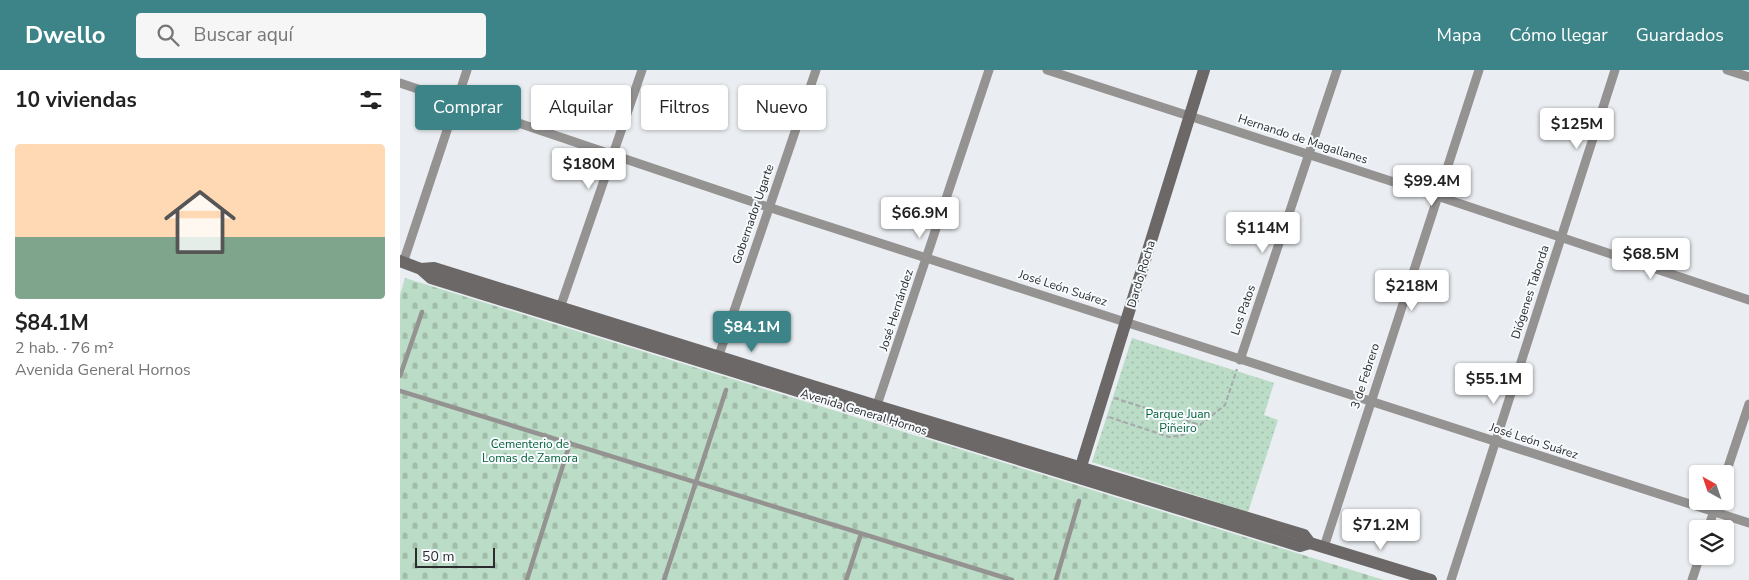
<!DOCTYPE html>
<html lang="es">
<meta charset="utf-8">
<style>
:root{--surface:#fff;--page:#f6f6f6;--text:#222;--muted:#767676;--accent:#3c8488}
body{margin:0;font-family:"Nunito Sans",sans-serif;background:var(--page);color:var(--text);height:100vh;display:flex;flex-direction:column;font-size:19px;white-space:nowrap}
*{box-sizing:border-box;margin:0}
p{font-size:16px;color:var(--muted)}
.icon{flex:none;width:28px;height:28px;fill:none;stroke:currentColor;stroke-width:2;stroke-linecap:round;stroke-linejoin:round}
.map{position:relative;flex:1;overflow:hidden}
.sheet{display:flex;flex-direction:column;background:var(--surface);width:400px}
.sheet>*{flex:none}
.banner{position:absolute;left:15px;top:15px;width:475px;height:45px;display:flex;gap:10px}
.needle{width:32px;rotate:320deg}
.fabs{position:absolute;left:1289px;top:395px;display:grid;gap:10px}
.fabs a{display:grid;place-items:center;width:45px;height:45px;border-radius:5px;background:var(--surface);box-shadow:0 1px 4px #0004;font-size:25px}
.scale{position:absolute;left:15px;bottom:12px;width:80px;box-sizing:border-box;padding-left:5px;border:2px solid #2b2c2d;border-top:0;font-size:14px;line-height:18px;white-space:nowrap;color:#2b2c2d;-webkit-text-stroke:4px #f7fbfe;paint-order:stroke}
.price{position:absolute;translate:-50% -42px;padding:0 11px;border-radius:5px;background:#fff;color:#222;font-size:16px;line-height:32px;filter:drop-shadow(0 1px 2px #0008)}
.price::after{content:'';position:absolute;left:50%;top:30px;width:15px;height:11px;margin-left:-8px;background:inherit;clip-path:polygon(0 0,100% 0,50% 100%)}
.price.selected{background:var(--accent);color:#fff}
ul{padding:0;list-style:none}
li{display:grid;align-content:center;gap:10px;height:265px;padding:0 15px}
li span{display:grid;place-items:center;height:155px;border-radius:5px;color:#555}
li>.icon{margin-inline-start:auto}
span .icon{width:90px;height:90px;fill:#fffc;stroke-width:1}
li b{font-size:21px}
h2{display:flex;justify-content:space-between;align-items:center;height:60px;padding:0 15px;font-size:21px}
.tag{padding:0 18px;border-radius:5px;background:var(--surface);box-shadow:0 1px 4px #0004;font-size:18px;line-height:45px}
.tag.selected{background:var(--accent);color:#fff}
header{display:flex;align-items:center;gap:30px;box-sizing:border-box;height:70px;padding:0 25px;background:var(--accent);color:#fff}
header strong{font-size:24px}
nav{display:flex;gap:28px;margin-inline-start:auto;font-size:18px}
.search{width:350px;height:45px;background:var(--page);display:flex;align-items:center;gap:12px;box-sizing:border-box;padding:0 18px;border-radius:5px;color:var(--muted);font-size:19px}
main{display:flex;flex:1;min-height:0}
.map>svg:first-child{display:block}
.cemetery{fill:url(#cemetery-stones)}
.park{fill:url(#park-dots)}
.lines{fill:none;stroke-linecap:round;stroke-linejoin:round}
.path{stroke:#a6a8ab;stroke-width:2;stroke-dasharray:5 2.5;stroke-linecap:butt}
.lane{stroke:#959392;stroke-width:4.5}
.street{stroke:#959392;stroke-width:9}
.secondary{stroke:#6b6867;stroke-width:12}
.labels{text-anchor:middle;stroke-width:4;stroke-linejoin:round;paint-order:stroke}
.street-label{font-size:12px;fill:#2b2c2d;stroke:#f7fbfe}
.park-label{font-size:12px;fill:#056238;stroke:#f7fbfe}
</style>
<header>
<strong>Dwello</strong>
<div class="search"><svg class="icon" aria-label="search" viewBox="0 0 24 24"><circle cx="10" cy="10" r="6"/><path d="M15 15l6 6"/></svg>Buscar aquí</div>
<nav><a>Mapa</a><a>Cómo llegar</a><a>Guardados</a></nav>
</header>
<main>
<section class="sheet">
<h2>10 viviendas<svg class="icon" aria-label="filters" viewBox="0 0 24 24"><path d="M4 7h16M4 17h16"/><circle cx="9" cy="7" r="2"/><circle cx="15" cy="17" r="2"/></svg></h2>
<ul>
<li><span style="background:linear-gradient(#ffd9b3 60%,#7fa58c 0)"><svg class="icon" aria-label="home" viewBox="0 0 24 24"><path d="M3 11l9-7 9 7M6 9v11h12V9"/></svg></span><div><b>$84.1M</b><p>2 hab. · 76 m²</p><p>Avenida General Hornos</p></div></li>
</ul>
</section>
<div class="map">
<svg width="1349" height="510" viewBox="0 0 1349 510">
<defs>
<pattern id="cemetery-stones" width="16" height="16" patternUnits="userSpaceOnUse" patternTransform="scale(1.25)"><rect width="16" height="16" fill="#bbdcc6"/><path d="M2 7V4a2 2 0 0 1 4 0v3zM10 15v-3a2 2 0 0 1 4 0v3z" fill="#a1bdaa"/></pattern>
<pattern id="park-dots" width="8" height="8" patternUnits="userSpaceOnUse" patternTransform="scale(1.25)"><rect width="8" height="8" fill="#bbdcc6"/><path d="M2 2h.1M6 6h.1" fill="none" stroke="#a1bdaa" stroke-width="1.8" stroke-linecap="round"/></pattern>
</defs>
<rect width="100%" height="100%" fill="#eaedf1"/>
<path class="cemetery" d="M5 208 984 510H0V225Z"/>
<path class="park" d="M732 268 874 313 864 345 878 350 848 442 692 392Z"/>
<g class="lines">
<g class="path">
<path d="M714 328 800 355 825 335 837 299"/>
<path d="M709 347 769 367 783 365 800 355"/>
</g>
<g class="lane">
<path d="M0 306 22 242"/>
<path d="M0 321 612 510"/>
<path d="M127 510 170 373"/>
<path d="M264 510 326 320"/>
<path d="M446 510 461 464"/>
<path d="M656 510 679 431"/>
</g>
<g class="street">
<path d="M647 0 1037 126 1349 230"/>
<path d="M1327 0 1349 7"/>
<path d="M0 13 368 137 1349 453"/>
<path d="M3 193 67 0"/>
<path d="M159 241 242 0"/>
<path d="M840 290 937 0"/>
<path d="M317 291 416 0"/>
<path d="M475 341 589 0"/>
<path d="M1325 406 1349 334"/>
<path d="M1308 459 1317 431"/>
<path d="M924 477 1079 0"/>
<path d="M1051 510 1215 0"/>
<path d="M1292 510 1300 486"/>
</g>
<g class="secondary">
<path d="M0 191 21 199 31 208 900 476 910 473"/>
<path d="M21 199 34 198 477 336 904 465 910 473 1031 510"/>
<path d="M678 406 804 0"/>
</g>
</g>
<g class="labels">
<g class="street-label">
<text transform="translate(903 69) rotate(18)" y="4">Hernando de Magallanes</text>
<text transform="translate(353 144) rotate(-71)" y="4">Gobernador Ugarte</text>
<text transform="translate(741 204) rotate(-73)" y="4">Dardo Rocha</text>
<text transform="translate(663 218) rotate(18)" y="4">José León Suárez</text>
<text transform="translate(1130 222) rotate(-72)" y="4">Diógenes Taborda</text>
<text transform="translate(496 240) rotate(-72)" y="4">José Hernández</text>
<text transform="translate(843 240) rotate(-71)" y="4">Los Patos</text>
<text transform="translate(965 306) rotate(-72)" y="4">3 de Febrero</text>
<text transform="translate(464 342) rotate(17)" y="4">Avenida General Hornos</text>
<text transform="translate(1134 371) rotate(18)" y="4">José León Suárez</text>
</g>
<g class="park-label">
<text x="778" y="348">Parque Juan<tspan x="778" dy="14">Piñeiro</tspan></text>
<text x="130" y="378">Cementerio de<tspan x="130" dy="14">Lomas de Zamora</tspan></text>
</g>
</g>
</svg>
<div class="fabs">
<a><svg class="needle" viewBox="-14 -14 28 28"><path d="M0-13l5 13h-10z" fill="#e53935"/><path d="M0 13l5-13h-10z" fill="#767676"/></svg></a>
<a><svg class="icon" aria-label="layers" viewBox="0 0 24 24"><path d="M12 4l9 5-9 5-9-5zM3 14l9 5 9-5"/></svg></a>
</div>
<div class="scale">50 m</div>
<b class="price" style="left:1177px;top:80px">$125M</b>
<b class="price" style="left:189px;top:120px">$180M</b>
<b class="price" style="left:1032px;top:137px">$99.4M</b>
<b class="price" style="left:520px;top:169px">$66.9M</b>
<b class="price" style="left:863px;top:184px">$114M</b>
<b class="price" style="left:1251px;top:210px">$68.5M</b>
<b class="price" style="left:1012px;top:242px">$218M</b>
<b class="price selected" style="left:352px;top:283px">$84.1M</b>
<b class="price" style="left:1094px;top:335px">$55.1M</b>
<b class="price" style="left:981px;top:481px">$71.2M</b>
<div class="banner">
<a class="tag selected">Comprar</a>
<a class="tag">Alquilar</a>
<a class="tag">Filtros</a>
<a class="tag">Nuevo</a>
</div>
</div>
</main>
